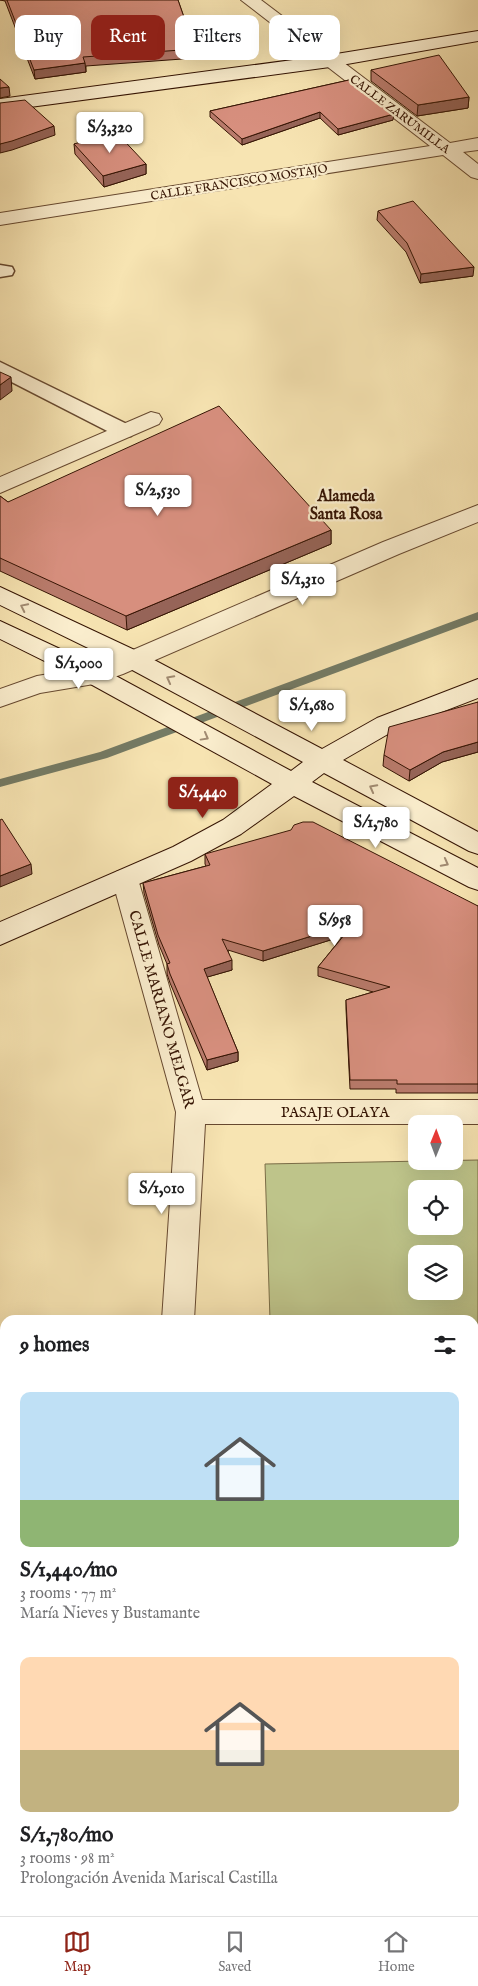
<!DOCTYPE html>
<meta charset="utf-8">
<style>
:root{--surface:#fff;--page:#f2f2f2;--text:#202124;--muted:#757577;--line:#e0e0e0;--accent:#8f2418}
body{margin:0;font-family:"IM FELL English",serif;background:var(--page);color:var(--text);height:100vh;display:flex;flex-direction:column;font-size:19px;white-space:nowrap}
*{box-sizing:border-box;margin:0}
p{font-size:16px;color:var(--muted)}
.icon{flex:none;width:28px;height:28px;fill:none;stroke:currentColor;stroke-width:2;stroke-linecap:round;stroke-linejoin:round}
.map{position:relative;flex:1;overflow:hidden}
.drawer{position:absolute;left:0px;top:1315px;width:479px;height:601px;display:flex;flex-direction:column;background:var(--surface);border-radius:15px 15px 0 0;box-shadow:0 5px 20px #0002}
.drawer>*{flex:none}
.hud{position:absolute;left:15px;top:15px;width:449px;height:45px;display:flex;gap:10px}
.needle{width:32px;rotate:1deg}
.controls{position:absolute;left:408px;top:1115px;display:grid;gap:10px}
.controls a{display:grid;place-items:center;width:55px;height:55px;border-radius:10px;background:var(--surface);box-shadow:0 5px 20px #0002;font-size:25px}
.price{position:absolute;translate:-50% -42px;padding:0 11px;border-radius:5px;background:#fff;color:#222;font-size:16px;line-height:32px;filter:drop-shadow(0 1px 2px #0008)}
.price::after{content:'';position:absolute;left:50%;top:30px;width:15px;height:11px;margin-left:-8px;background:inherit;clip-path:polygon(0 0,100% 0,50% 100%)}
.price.active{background:var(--accent);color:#fff}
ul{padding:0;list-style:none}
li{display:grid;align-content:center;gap:10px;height:265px;padding:0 20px}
li span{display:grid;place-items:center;height:155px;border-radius:10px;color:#555}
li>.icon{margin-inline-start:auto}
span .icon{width:90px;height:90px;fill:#fffc;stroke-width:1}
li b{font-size:21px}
h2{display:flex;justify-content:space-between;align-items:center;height:60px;padding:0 20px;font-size:21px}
.pill{padding:0 18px;border-radius:10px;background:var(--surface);box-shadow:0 5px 20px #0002;font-size:18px;line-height:45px}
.pill.active{background:var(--accent);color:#fff}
.tab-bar{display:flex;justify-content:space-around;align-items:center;height:70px;border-top:1px solid var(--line);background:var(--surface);font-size:14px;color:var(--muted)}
.tab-bar a{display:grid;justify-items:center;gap:2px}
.tab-bar .active{color:var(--accent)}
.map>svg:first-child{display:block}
.green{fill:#bec48a;stroke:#7a6c46;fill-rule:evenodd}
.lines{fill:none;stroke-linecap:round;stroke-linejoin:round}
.stream{fill:#747b65;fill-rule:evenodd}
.lane-casing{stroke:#66482f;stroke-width:3}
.street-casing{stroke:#66482f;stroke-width:2}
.secondary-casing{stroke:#351403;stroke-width:2}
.lane{fill:#faedcd;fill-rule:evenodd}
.street{fill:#faedcd;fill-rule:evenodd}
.secondary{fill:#faedcd;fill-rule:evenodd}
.wall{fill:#b97b6c;stroke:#351403}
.shaded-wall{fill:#966458;stroke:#351403}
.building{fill:#d78f7e;stroke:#351403}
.oneway{stroke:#a18b72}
.labels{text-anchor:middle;stroke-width:4.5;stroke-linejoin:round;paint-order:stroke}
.far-street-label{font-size:12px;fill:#351403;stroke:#faedcd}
.street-label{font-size:15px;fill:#351403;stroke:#faedcd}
.neighbourhood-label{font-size:16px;font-weight:bold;fill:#351403;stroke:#faedcd}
</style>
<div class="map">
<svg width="478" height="1916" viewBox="0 0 478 1916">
<rect width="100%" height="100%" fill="#f7e4b2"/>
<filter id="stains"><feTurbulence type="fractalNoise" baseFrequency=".004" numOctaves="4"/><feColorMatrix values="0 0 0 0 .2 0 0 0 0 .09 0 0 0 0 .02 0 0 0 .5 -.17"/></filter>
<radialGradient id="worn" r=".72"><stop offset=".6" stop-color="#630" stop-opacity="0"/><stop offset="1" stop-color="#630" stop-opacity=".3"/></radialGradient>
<path class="green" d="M478 1160V1404L474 1405V1320H270L265 1164ZM416 1189H454V1226H416ZM416 1254H454V1291H416Z"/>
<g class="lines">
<path class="stream" d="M478 612V620L107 758 0 787V779L100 752Z"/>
<defs>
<g id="lane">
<path d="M0 265 12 267 14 271 12 275 0 277Z"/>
<path d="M0 362 131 426 134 431 131 436 124 437 117 436 0 376Z"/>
</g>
<g id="street">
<path d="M241 0H261L450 143 478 138V150L463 152 478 164V179L471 177 443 155 0 225V213L430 146Z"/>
<path d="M151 412 159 414 162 419 159 424 0 493V477Z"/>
<path d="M478 505V522L399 554 123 674 94 684 40 693 0 707V689L37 676 91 667 105 662 383 542Z"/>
<path d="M125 869 134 872 138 879 202 1100H478V1124H205L194 1320H162L176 1112 112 879 116 872Z"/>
<rect x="474" y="1458" width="4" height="30"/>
<rect x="474" y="1837" width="4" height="36"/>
<rect x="0" y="1846" width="5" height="36"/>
</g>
<g id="secondary">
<path d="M478 31V41L330 67 0 111V99L330 55Z"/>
<path d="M0 587 141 653 322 749 377 718 478 679V698L395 730 343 760 478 832V854L469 851 324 773 312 782 478 868V890L469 887 294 796 241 834 191 861 0 945V922L173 847 223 820 272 784 85 681 0 639V621L103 669 291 771 303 762 123 665 0 605Z"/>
</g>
</defs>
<use href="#lane" class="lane-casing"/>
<use href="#street" class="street-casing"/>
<use href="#secondary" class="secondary-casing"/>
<use href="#lane" class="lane"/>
<use href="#street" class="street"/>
<use href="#secondary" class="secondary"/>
</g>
<g class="wall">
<path d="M0 0H178L195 49 196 58 86 66V72L35 79 5 1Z"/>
<path d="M371 70 469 97 468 108 417 116 371 81Z"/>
<path d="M349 80 393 120 338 135 320 118 242 145 210 117V111Z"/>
<path d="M74 144 146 164V174L104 187 75 154Z"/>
<path d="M378 211 473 276 420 283 406 252 377 220Z"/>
<path d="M0 496 8 502 331 530V544L127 630 0 571Z"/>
<path d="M478 702V752L442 762 409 781 383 766 384 755Z"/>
<path d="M205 854 478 906V1093H396V1089H350L346 1009V1000L373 992 318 976V967L343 936 263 961 228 950 232 970 207 977 238 1052V1061L207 1070 170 983 167 974V964L159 945 144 893 143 883 206 866 205 864Z"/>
</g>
<g class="shaded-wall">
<path d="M85 63 86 72 35 79 34 70Z"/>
<path d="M9 87 10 96 0 98V88Z"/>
<path d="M469 97 468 108 417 116 418 105Z"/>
<path d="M320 112V118L242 145V139Z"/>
<path d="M394 114 393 120 338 135V129Z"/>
<path d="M54 126 55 135 12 150 0 153V144Z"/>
<path d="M146 164V174L104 187 103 176Z"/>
<path d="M474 267 473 276 420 283 421 274Z"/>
<path d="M11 377 12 391 0 400V385Z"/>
<path d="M331 530V544L127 630 126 616Z"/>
<path d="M478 742V752L442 762 409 781 410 770 443 752Z"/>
<path d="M31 864 32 874 0 887V876Z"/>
<path d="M354 923 353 933 263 961V951Z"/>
<path d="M232 960V970L204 978V969Z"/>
<path d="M238 1052V1061L207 1070V1060Z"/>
</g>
<g class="building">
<path d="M7 0H178L195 49 83 57 85 63 34 70Z"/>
<path d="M439 55 469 97 418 105 371 70Z"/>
<path d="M0 79 9 87 0 88Z"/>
<path d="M349 80 394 114 338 129 320 112 242 139 210 111Z"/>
<path d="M25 100 54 126 12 141 0 144V103Z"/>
<path d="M116 132 146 164 103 176 74 144Z"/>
<path d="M413 201 474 267 421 274 407 243 378 211Z"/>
<path d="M0 372 11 377 0 385Z"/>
<path d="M219 406 331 530 126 616 0 558V496L8 502Z"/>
<path d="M478 702V742L443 752 410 770 384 755 389 727Z"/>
<path d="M2 819 31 864 0 876V820Z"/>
<path d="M303 822H313L478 906V1084H397V1080H350L346 1000 390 987 318 967 354 923 263 951 222 939 232 960 204 969 238 1052 207 1060 170 974 167 964 170 963 158 935 143 883 210 865 205 854 291 830 294 825Z"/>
</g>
<defs><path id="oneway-chevron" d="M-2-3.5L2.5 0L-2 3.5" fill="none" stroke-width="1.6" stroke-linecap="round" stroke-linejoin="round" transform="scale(1.25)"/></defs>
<g class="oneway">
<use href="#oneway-chevron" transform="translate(24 607) rotate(-154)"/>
<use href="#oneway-chevron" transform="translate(170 679) rotate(-152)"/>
<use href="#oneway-chevron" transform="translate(205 737) rotate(29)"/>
<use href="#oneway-chevron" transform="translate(373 788) rotate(-152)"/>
<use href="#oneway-chevron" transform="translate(445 863) rotate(28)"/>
</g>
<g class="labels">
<g class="far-street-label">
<text transform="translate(400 114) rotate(37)" y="4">CALLE ZARUMILLA</text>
<text transform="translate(239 182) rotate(-9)" y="4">CALLE FRANCISCO MOSTAJO</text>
</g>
<g class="street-label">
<text transform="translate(162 1009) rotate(74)" y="5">CALLE MARIANO MELGAR</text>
<text x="335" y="1117">PASAJE OLAYA</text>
</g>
<g class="neighbourhood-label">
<text x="346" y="501">Alameda<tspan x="346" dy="18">Santa Rosa</tspan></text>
</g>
</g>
<rect width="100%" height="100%" filter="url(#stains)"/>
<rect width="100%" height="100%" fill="url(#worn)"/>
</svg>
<div class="controls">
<a><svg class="needle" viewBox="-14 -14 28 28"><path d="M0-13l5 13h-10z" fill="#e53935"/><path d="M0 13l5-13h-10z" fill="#757577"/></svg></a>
<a><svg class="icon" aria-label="locate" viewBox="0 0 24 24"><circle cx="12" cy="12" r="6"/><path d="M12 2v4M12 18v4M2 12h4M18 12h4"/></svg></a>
<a><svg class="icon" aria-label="layers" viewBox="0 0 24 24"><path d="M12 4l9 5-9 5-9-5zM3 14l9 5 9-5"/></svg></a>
</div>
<b class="price" style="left:110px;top:154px">S/3,320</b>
<b class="price" style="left:158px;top:517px">S/2,530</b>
<b class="price" style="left:303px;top:606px">S/1,310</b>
<b class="price" style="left:79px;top:690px">S/1,000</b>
<b class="price" style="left:312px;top:732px">S/1,680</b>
<b class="price active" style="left:203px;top:819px">S/1,440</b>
<b class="price" style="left:376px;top:849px">S/1,780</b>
<b class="price" style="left:335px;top:947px">S/958</b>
<b class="price" style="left:162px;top:1215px">S/1,010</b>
<div class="hud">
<a class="pill">Buy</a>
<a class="pill active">Rent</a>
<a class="pill">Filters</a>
<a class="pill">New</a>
</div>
<section class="drawer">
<h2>9 homes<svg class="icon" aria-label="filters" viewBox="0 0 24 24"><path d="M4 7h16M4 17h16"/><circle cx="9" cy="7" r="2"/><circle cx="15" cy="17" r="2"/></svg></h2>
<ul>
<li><span style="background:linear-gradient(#bfe0f5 70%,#8fb573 0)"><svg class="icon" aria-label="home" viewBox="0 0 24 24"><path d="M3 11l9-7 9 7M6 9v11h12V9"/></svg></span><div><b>S/1,440/mo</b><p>3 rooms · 77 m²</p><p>María Nieves y Bustamante</p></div></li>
<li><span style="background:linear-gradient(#ffd9b3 60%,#c2b280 0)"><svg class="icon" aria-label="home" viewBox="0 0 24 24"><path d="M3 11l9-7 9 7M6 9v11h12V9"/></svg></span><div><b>S/1,780/mo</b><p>3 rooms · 98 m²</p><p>Prolongación Avenida Mariscal Castilla</p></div></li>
</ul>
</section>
</div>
<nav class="tab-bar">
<a class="active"><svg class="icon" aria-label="map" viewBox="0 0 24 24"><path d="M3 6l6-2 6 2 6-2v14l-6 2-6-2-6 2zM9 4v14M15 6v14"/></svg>Map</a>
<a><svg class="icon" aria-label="saved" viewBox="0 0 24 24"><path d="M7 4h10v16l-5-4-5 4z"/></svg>Saved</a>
<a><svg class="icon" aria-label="home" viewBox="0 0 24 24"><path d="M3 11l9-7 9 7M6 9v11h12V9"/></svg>Home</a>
</nav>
